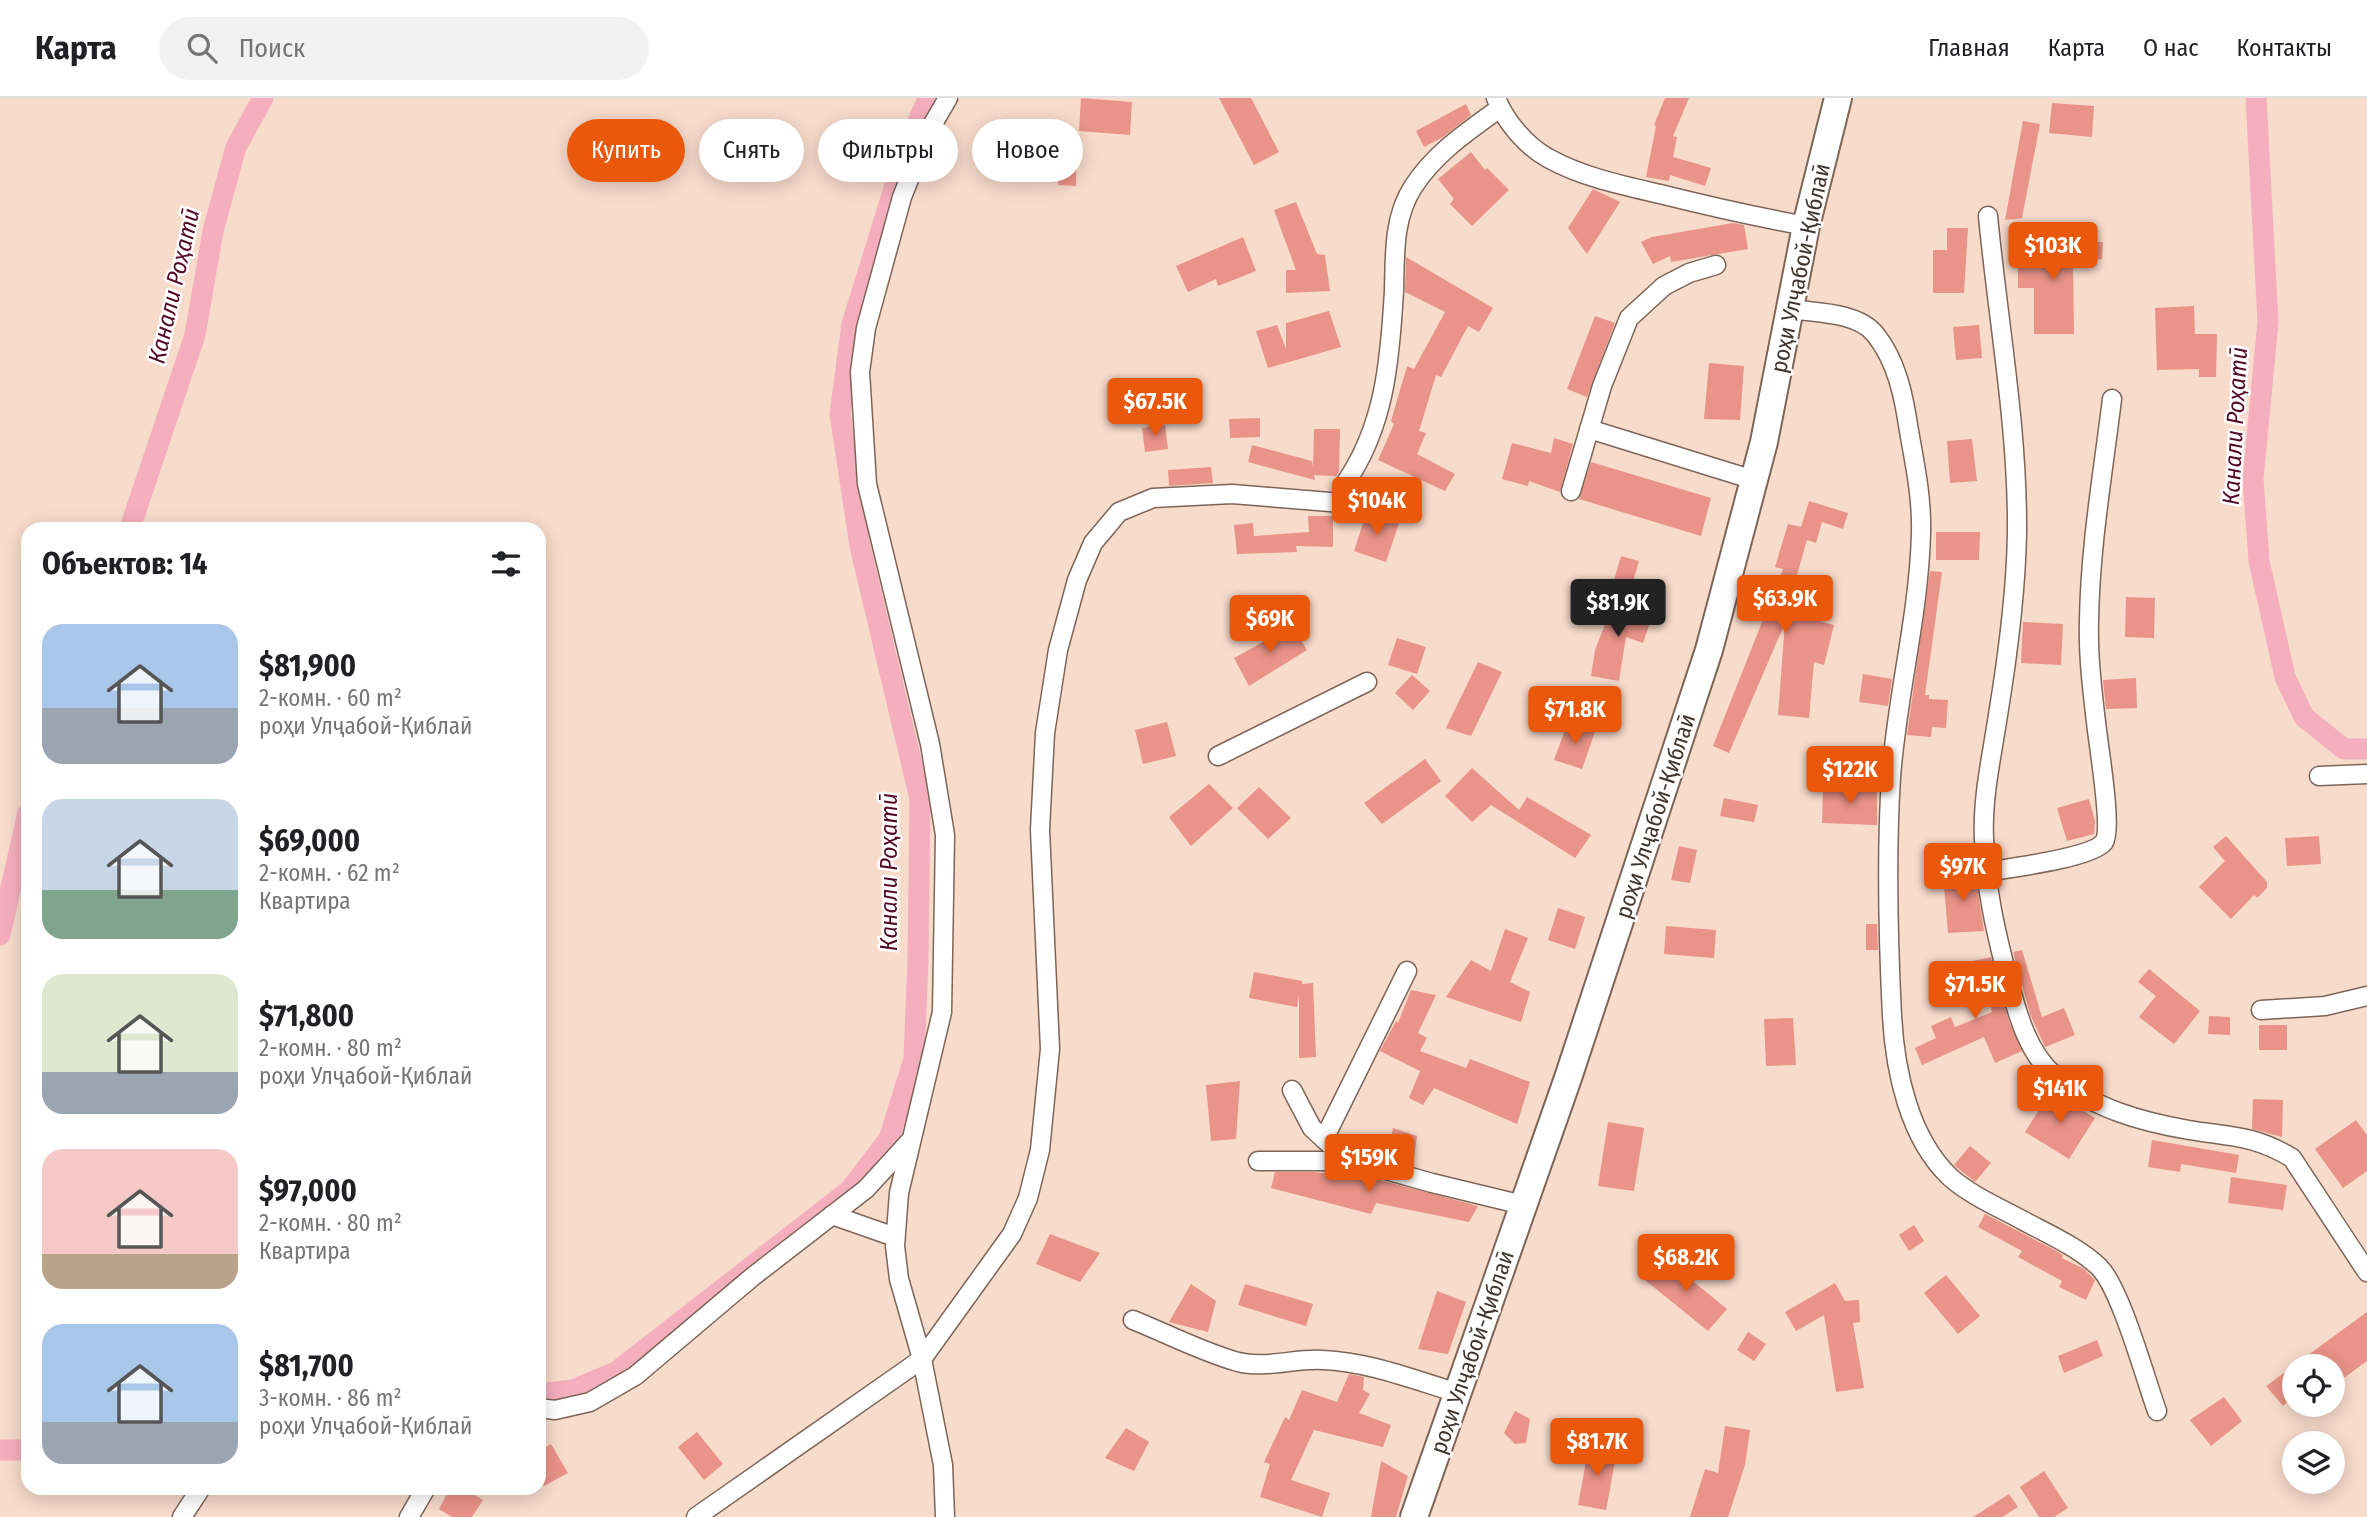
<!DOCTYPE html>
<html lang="ru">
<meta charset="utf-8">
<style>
:root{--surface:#fff;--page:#f2f2f2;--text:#202124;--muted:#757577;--line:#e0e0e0;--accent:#ea580c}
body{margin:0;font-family:"Fira Sans Condensed",sans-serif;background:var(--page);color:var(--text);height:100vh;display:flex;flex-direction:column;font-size:26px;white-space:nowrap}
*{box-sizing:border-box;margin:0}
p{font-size:23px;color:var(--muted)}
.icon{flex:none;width:38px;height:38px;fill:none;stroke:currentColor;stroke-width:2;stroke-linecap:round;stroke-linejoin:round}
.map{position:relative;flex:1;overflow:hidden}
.side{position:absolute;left:21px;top:424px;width:525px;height:973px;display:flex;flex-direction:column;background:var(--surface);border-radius:21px;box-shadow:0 4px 18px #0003}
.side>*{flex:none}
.top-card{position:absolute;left:567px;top:21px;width:665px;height:63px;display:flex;gap:14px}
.buttons{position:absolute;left:2282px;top:1256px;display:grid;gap:14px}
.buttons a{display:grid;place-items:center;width:63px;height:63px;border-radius:50%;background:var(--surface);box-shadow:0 4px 18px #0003;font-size:35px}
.price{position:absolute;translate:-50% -60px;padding:0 16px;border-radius:7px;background:var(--accent);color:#fff;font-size:23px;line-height:46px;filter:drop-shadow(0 2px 4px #0008)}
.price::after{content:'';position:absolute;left:50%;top:42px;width:21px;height:16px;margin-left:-10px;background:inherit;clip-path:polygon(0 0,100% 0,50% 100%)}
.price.on{background:#222;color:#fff}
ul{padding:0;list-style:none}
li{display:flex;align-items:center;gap:21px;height:175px;padding:0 21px}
li span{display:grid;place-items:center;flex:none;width:196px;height:140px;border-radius:21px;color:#555}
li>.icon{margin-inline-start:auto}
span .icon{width:84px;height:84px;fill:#fffc;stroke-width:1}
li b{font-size:30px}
h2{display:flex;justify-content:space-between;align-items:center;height:84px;padding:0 21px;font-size:30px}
.pill{padding:0 24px;border-radius:32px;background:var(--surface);box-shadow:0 4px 18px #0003;font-size:24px;line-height:63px}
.pill.on{background:var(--accent);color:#fff}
header{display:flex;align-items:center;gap:42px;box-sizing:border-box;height:98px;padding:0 35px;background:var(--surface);border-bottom:2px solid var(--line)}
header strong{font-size:33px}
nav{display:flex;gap:38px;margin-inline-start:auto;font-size:24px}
.search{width:490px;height:63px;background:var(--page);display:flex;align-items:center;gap:18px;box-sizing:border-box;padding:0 24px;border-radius:38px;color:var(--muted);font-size:26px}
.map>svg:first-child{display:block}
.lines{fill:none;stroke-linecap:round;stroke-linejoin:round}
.canal{stroke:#f5aebe;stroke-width:21}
.building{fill:#ea9388}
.street-casing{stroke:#7d6558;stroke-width:21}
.secondary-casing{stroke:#7d6558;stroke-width:30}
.street{stroke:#fff;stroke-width:18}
.secondary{stroke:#fff;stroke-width:26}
.labels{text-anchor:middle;stroke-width:5;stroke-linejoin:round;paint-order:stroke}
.street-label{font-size:23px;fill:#40352f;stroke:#fff}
.water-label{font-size:24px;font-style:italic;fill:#540725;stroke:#fff}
</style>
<header>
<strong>Карта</strong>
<div class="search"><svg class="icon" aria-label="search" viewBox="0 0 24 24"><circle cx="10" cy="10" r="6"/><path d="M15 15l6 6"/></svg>Поиск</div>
<nav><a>Главная</a><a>Карта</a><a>О нас</a><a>Контакты</a></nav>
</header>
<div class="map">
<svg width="2367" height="1419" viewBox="0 0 2367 1419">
<rect width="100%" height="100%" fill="#f7dbcb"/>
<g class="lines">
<g class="canal">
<path d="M2256 0 2268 224 2253 381 2259 463 2285 579 2304 619 2344 651H2367"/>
<path d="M130 430 195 237 213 133 236 49 263 0"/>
<path d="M0 837 28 715"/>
<path d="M539 1296 573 1292 616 1274 850 1092 889 1041 914 961 918 861 920 701 860 448 840 316 852 226 906 52 928 0"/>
<path d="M0 1352H28"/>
</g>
</g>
<g class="building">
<path d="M1081 0 1132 4 1130 37 1079 33Z"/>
<path d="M1219 0H1251L1279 54 1254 67Z"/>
<path d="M1665 0H1689L1673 38 1677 39 1673 59 1711 70 1705 88 1670 77 1669 83 1646 79 1656 28 1654 27Z"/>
<path d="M2052 5 2094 8 2092 39 2049 35Z"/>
<path d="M1466 6 1471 17 1443 39 1424 49 1416 33Z"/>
<path d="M2023 23 2040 26 2022 120 2005 122Z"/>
<path d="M1060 41H1077L1076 88 1058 87Z"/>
<path d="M1471 54 1485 72 1487 70 1509 92 1472 128 1450 106 1454 101 1438 81Z"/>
<path d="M1593 91 1620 104 1587 156 1568 130Z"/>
<path d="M1296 104 1317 156 1325 157 1330 193 1286 195V172H1296L1274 112Z"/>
<path d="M1733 125 1744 127 1748 151 1671 164 1670 158 1653 166 1641 144 1652 139Z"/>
<path d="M1947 130H1968L1964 195H1933V152H1947Z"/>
<path d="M1243 139 1256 173 1218 188 1216 181 1188 194 1176 168Z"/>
<path d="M2061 144H2103L2102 161H2073L2074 236H2034V190H2018V147L2061 146Z"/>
<path d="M1406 159 1493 210 1479 234 1468 228 1441 279 1436 277 1419 333 1426 335 1417 356 1455 376 1445 393 1378 362 1394 326 1391 323 1407 268 1414 271 1445 214 1405 194Z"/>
<path d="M2194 208 2195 236H2217L2216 279H2199V271L2157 272 2155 210Z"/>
<path d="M1329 213 1341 249 1268 270 1256 233 1277 227 1286 251V225Z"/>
<path d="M1595 218 1615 225 1587 299 1567 291Z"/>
<path d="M1979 227 1982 260 1956 262 1953 229Z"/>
<path d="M1709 265 1744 268 1740 322 1704 321Z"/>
<path d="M1260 320V339L1230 340 1229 321Z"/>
<path d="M1165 327 1168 351 1145 354 1142 330Z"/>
<path d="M1314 331H1340L1339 373 1336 378 1314 377 1315 382 1248 364 1252 347 1312 363 1313 369Z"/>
<path d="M1554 340 1573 346 1560 394 1529 383 1528 388 1502 381 1512 345 1551 355Z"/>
<path d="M1972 341 1977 383 1950 385 1947 343Z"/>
<path d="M1591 364 1711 400 1701 438 1579 401Z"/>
<path d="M1211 369 1213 385 1169 388 1168 372Z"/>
<path d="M1809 403 1848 415 1843 431 1822 424 1816 445 1807 442 1786 515 1834 527 1824 567 1814 564 1809 620 1778 617 1785 525 1729 655 1713 648 1783 471 1775 469 1788 426 1801 429Z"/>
<path d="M1308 418H1333V449L1296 448 1297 454 1237 456 1234 427 1253 425 1254 438 1309 434Z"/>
<path d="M1365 419H1401L1386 464 1354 453Z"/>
<path d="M1936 434H1980L1979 462H1936Z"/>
<path d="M1621 458 1639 463 1628 501 1610 496Z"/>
<path d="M1930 473 1942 474 1925 597H1929V601L1948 602 1946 630 1932 629 1931 639 1907 637Z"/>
<path d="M2126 499 2155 500 2154 540 2125 539Z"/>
<path d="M1614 503 1653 516 1643 545 1626 539 1619 583 1591 578 1595 552Z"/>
<path d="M2023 524 2063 526 2061 567 2021 565Z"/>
<path d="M1292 528 1307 552 1249 588 1234 560Z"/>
<path d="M1397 540 1426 549 1417 576 1388 567Z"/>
<path d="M1478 564 1502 574 1471 638 1446 630Z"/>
<path d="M1863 576 1892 581 1888 608 1859 604Z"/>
<path d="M1412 577 1430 593 1413 612 1395 595Z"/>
<path d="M2136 580 2137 610 2106 611 2103 582Z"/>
<path d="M1167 624 1176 658 1143 666 1135 632Z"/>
<path d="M1568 624 1595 634 1582 671 1554 662Z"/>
<path d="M1425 661 1441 683 1382 726 1364 705Z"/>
<path d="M1472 670 1519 712 1527 699 1591 737 1575 760 1491 707 1472 724 1445 698Z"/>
<path d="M1209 686 1233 710 1191 748 1169 719Z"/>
<path d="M1259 689 1291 720 1268 741 1237 710Z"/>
<path d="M1823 689 1877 691V727L1822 725Z"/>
<path d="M1724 700 1758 707 1754 724 1720 718Z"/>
<path d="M2089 701 2095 723 2094 736 2067 743 2057 710Z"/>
<path d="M2226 738 2267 784V790L2257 800 2254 797 2231 821 2199 789 2225 763 2213 749Z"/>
<path d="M2319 738 2321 766 2287 768 2285 740Z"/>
<path d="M1679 748 1697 752 1690 785 1671 782Z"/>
<path d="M1975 774 1984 833 1948 835 1943 776Z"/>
<path d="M1558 810 1585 819 1575 851 1548 842Z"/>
<path d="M1866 826H1877L1878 852H1866Z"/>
<path d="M1666 828 1716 832 1714 860 1664 856Z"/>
<path d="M1505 831 1528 840 1510 884 1530 894 1521 924 1446 899 1471 862 1491 873Z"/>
<path d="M2022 852 2042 919 2064 910 2075 937 2045 949 2030 916 2013 854Z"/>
<path d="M1991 859 2009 923 2022 953 1995 965 1984 939 1922 967 1915 950 1936 940 1931 928 1951 919 1955 929 1992 914 1984 880 1960 885 1956 867Z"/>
<path d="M2149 871 2200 913 2174 946 2139 919 2156 898 2138 884Z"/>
<path d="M1254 874 1302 883V886L1313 885 1316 959 1299 960V897L1297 909 1249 900Z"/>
<path d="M1411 892 1436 897 1418 935 1427 940 1420 953 1466 970 1470 961 1530 984 1517 1026 1434 990 1423 1007 1409 1000 1420 973 1380 953 1396 923 1398 925Z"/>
<path d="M2209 918 2230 919V937L2208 936Z"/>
<path d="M1793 920 1796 967 1766 968 1764 921Z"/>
<rect x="2259" y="927" width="28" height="25"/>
<path d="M1240 983 1236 1041 1211 1043 1206 987Z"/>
<path d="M2051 993 2095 1020 2069 1061 2025 1034Z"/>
<path d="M2253 1001 2283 1002 2282 1039 2252 1031Z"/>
<path d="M2356 1022 2367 1037V1073L2343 1090 2315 1051Z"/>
<path d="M1608 1024 1644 1030 1634 1093 1598 1088Z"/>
<path d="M1393 1030 1417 1038 1413 1068 1386 1060Z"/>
<path d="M2152 1042 2239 1057 2236 1075 2181 1066 2180 1074 2148 1069Z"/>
<path d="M1970 1048 1991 1065 1975 1084 1954 1067Z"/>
<path d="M1275 1074H1314L1371 1082 1372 1080 1478 1108 1469 1124 1376 1105 1371 1116 1271 1090Z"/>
<path d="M2231 1079 2287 1087 2283 1112 2228 1105Z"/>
<path d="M1985 1116 2051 1150 2063 1157 2062 1160 2084 1171 2095 1182 2086 1202 2059 1189 2062 1183 2018 1159 2022 1153 1978 1129Z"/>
<path d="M1914 1127 1924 1143 1909 1153 1899 1137Z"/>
<path d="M1050 1136 1100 1155 1080 1184 1036 1166Z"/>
<path d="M1663 1159 1727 1211 1708 1233 1645 1182Z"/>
<path d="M1946 1177 1980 1218 1958 1236 1924 1195Z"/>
<path d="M1835 1185 1845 1203 1859 1202 1860 1224 1853 1225 1864 1290 1836 1294 1824 1217 1796 1233 1785 1214Z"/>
<path d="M1191 1186 1216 1203 1208 1234 1169 1224Z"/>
<path d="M1245 1186 1313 1206 1306 1228 1238 1207Z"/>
<path d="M1437 1193 1466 1204 1448 1256 1418 1251Z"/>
<path d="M2367 1214V1263L2333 1288V1269H2294V1298L2283 1308 2266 1288Z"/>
<path d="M1748 1234 1766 1246 1754 1263 1737 1252Z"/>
<path d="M2097 1242 2103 1258 2064 1275 2058 1258Z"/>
<path d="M1349 1276 1364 1279 1363 1292 1370 1296 1359 1315 1391 1327 1383 1349 1314 1332 1291 1382 1330 1395 1322 1419 1260 1399 1270 1366 1264 1364 1285 1319 1289 1322 1302 1292 1337 1304Z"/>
<path d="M2224 1299 2242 1323 2211 1348 2190 1322Z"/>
<path d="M1515 1313 1530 1321 1526 1345 1515 1346 1504 1335Z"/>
<path d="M1725 1328 1750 1332 1745 1367 1728 1419H1690L1705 1371 1718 1375Z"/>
<path d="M1126 1330 1149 1344 1134 1373 1105 1360Z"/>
<path d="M697 1334 723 1366 704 1382 678 1349Z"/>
<path d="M551 1346 568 1375 544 1388 539 1380V1353Z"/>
<path d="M1589 1347 1617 1353 1606 1412 1578 1407Z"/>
<path d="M1381 1363 1408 1378 1396 1419H1371Z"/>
<path d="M2044 1373 2068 1410 2054 1419H2039L2020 1389Z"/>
<path d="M450 1390H463L483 1402 472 1419H452L439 1411Z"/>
<path d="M2009 1396 2018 1409 2002 1419H1973Z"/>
</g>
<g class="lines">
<defs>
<g id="street">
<path d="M1496 0C1505 23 1526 48 1548 60 1582 79 1621 87 1660 96 1708 108 1757 119 1806 128"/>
<path d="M1988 118C1998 223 2018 330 2017 435 2016 496 2008 556 1998 617 1992 658 1982 699 1984 741 1985 788 1996 835 2008 881 2017 914 2027 954 2054 977 2091 1010 2142 1024 2189 1032 2231 1039 2254 1037 2292 1060L2367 1174"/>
<path d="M1790 211C1816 215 1857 214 1875 236 1897 263 1904 299 1909 333 1915 367 1922 400 1921 435 1919 517 1897 597 1891 679 1886 758 1888 838 1892 918 1895 973 1909 1040 1950 1079 1970 1097 1998 1109 2022 1122 2048 1136 2078 1149 2099 1169 2121 1191 2145 1280 2157 1313"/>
<path d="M1589 331 1754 382"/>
<path d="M1344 387C1385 329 1390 262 1394 193 1395 157 1393 120 1413 89 1435 55 1468 33 1500 10"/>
<path d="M1571 393 1602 288 1629 220 1664 188 1689 175 1716 167"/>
<path d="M1218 658 1367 584"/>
<path d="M2319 678 2367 676"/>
<path d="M1986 774C2009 770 2092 760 2104 744 2113 731 2098 645 2096 624 2092 590 2088 557 2089 523 2090 449 2103 375 2112 301"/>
<path d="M2261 912 2325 908 2367 898"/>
<path d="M1292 992 1312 1030 1336 1052 1354 1063 1432 1085 1523 1107"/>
<path d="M1324 1041 1407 873"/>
<path d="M1258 1063H1352"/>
<path d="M832 1117 895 1139"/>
<path d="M1133 1222C1168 1236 1202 1254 1238 1264 1266 1271 1295 1260 1323 1262 1370 1264 1414 1282 1458 1295"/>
<path d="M539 1310 555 1312 590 1304 635 1278 751 1180 866 1091 909 1044"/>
<path d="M182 1419 201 1390"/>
<path d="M409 1419 426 1390"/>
<path d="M696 1419 922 1261 1012 1136 1028 1100 1040 1052 1050 951 1040 732 1045 635 1058 552 1077 482 1093 445 1119 414 1153 400 1232 396 1342 405"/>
<path d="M945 1419 943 1367 922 1261 899 1181 895 1148 899 1095 942 914 945 737 930 646 867 386 860 274 866 230 902 99 927 36 948 0"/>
</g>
<path id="secondary" d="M1414 1419 1568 980 1709 552 1764 344 1806 128 1838 0"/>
</defs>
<use href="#street" class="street-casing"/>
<use href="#secondary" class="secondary-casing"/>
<use href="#street" class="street"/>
<use href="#secondary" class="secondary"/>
</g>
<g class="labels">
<g class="street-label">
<text transform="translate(1800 170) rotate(-78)" y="8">роҳи Улҷабой-Қиблаӣ</text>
<text transform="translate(1655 718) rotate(-72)" y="8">роҳи Улҷабой-Қиблаӣ</text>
<text transform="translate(1472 1254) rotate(-71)" y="8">роҳи Улҷабой-Қиблаӣ</text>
</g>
<g class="water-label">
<text transform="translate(174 188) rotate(-77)" y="8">Канали Роҳатӣ</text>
<text transform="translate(2235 328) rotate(-87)" y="8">Канали Роҳатӣ</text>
<text transform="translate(889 774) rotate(-90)" y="8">Канали Роҳатӣ</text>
</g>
</g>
</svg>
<div class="buttons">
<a><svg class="icon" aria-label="locate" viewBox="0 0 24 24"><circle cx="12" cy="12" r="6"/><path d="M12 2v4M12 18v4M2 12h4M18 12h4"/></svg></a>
<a><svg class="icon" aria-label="layers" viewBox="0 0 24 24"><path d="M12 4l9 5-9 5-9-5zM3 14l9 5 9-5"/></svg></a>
</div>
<b class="price" style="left:2053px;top:184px">$103K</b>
<b class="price" style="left:1155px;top:340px">$67.5K</b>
<b class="price" style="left:1377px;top:439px">$104K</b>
<b class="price" style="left:1785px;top:537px">$63.9K</b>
<b class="price on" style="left:1618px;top:541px">$81.9K</b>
<b class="price" style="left:1270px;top:557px">$69K</b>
<b class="price" style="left:1575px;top:648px">$71.8K</b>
<b class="price" style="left:1850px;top:708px">$122K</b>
<b class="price" style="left:1963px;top:805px">$97K</b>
<b class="price" style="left:1975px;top:923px">$71.5K</b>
<b class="price" style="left:2060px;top:1027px">$141K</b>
<b class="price" style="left:1369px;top:1096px">$159K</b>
<b class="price" style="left:1686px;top:1196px">$68.2K</b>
<b class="price" style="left:1597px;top:1380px">$81.7K</b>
<div class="top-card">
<a class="pill on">Купить</a>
<a class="pill">Снять</a>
<a class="pill">Фильтры</a>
<a class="pill">Новое</a>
</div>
<section class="side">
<h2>Объектов: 14<svg class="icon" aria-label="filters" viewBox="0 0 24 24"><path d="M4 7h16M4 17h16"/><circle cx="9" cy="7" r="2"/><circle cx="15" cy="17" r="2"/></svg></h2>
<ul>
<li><span style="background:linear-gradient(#a9c7e8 60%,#9aa5b1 0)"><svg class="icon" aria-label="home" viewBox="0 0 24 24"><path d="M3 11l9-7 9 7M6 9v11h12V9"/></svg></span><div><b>$81,900</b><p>2-комн. · 60 m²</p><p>роҳи Улҷабой-Қиблаӣ</p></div></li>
<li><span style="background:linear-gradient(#c9d6e8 65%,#7fa58c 0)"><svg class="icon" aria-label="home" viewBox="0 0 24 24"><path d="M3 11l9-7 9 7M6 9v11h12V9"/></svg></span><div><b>$69,000</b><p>2-комн. · 62 m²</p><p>Квартира</p></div></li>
<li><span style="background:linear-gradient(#dfe7d0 70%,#9aa5b1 0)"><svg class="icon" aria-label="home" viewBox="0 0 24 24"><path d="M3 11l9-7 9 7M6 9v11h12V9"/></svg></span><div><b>$71,800</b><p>2-комн. · 80 m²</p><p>роҳи Улҷабой-Қиблаӣ</p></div></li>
<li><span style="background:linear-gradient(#f6c9c9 75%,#b9a48a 0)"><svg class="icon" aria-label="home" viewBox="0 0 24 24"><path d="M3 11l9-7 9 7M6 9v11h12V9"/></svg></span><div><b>$97,000</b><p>2-комн. · 80 m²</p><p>Квартира</p></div></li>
<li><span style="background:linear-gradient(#a9c7e8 70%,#9aa5b1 0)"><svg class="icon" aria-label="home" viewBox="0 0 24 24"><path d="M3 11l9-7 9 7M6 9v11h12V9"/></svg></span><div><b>$81,700</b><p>3-комн. · 86 m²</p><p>роҳи Улҷабой-Қиблаӣ</p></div></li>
</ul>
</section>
</div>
